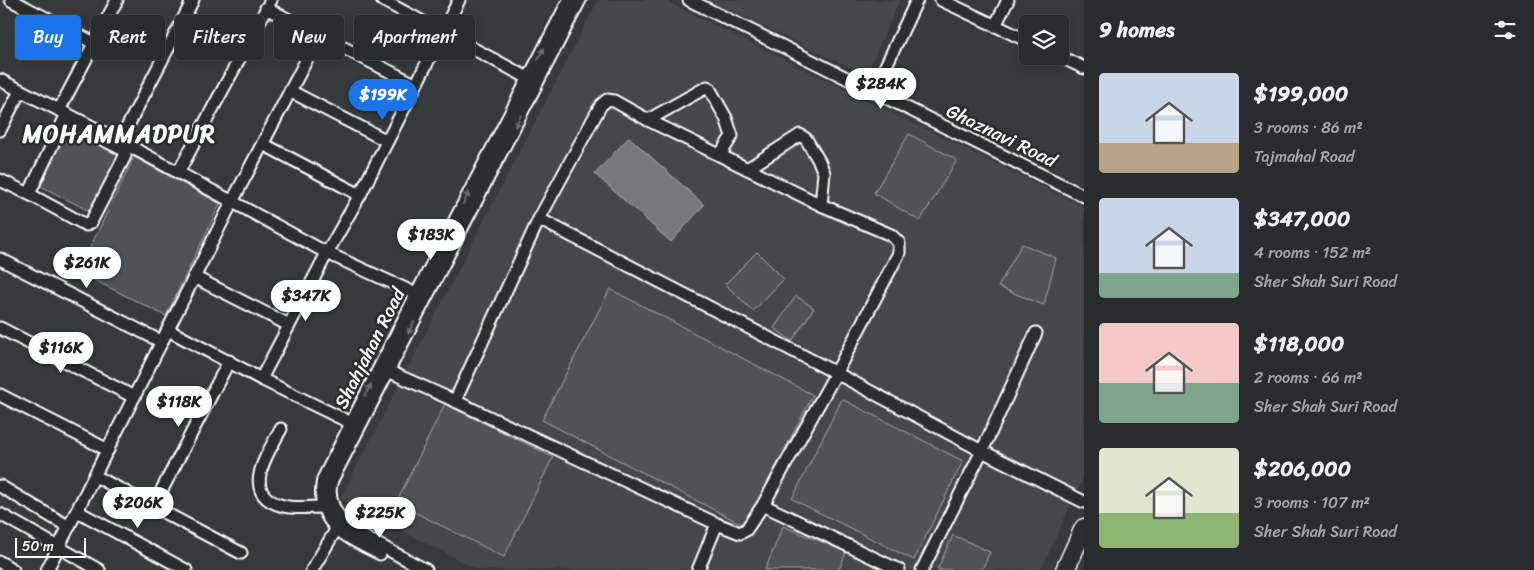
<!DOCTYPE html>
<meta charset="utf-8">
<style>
:root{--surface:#292c2c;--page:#353838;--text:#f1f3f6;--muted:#a5a7a9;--line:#454848;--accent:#1a73e8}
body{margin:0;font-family:Sriracha,sans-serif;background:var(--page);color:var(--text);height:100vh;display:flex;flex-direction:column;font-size:19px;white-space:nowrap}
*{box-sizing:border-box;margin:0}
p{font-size:16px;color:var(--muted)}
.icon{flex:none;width:28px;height:28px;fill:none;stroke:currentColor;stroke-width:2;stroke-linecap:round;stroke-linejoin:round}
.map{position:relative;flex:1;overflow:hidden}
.side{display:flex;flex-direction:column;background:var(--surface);width:450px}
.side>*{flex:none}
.guide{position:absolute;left:15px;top:15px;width:475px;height:45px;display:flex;gap:10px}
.controls{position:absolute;left:1019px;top:15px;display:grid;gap:10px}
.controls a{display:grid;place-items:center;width:50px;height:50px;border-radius:5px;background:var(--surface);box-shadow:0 2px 12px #0003,0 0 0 1px var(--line);font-size:25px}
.scale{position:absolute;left:15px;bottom:12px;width:71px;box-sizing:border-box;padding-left:5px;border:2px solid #fff;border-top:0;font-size:14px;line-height:18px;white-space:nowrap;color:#fff;-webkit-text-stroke:4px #2a2d2e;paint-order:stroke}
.price{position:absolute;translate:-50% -42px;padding:0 11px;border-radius:18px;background:#fff;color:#222;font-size:16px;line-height:32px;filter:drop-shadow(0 1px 2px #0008)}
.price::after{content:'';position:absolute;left:50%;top:30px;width:15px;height:11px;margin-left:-8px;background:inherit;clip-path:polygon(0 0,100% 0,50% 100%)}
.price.current{background:var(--accent);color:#fff}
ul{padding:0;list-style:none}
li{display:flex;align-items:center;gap:15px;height:125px;padding:0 15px}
li span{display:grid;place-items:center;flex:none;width:140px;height:100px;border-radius:5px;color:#555}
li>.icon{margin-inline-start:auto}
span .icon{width:60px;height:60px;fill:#fffc;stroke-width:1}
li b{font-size:21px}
h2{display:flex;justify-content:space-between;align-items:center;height:60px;padding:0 15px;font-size:21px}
.chip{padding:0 18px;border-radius:5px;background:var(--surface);box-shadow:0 2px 12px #0003,0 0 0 1px var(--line);font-size:18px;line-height:45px}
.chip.current{background:var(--accent);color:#fff}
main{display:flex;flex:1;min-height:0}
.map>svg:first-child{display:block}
.built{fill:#444748}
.green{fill:#505354;stroke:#a8a9aa}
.water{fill:#767879;stroke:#adaeaf}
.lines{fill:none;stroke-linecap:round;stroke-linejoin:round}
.minor-casing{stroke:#fff;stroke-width:15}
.highway-casing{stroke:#fff;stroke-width:21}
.minor{stroke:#2a2d2e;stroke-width:11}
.highway{stroke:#2a2d2e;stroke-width:18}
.oneway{fill:#6a6c6d}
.labels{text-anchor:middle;stroke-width:5;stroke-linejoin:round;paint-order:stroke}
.street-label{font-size:19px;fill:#fff;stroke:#2a2d2e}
.district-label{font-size:24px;font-weight:bold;letter-spacing:1px;fill:#fff;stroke:#2a2d2e}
</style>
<main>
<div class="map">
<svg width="1084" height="570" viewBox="0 0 1084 570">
<rect width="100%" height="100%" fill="#373a3b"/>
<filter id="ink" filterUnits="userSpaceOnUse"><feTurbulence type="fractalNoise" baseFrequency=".02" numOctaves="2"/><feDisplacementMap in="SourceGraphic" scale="10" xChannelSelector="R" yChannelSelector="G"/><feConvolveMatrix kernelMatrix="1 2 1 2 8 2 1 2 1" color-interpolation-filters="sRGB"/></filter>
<g filter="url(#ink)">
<g class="built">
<path d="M598 0H664L1084 207V476L1041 570H478L340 499Z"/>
<path d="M707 0H900L866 75Z"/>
</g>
<g class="green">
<path d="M67 125 123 153 93 213 37 184Z"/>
<path d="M909 134 957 160 920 221 874 193Z"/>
<path d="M134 157 220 204 166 316 78 272Z"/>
<path d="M1022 244 1056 258 1044 305 998 287Z"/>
<path d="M757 252 784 279 753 311 725 284Z"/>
<path d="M610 289 813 395 745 526 542 420Z"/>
<path d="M796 296 814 308 792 341 774 328Z"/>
<path d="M842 399 963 461 914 560 792 499Z"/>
<path d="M445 404 553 457 504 557 396 503Z"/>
<path d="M783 526 846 552 839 570H765Z"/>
<path d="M953 535 990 552 982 570H937Z"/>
</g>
<path class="water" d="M629 137 704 205 671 242 595 174Z"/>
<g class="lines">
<defs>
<g id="minor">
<path d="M11 0 94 43"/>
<path d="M382 0 528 78"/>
<path d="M689 0 1084 196"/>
<path d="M941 0 1028 41"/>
<path d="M266 8 416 85"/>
<path d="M995 26 1008 0"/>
<path d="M1059 56 1084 68"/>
<path d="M0 80 120 141 327 253 423 297"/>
<path d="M290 91 387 141"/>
<path d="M874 91 917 0"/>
<path d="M59 110 117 0"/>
<path d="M64 120 122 149 125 152V156L91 222 86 225 29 194Z"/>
<path d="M648 120 707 87 709 88 726 118 732 136 720 155"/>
<path d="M0 130 20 91"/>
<path d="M120 141 193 0"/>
<path d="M263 144 360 195"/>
<path d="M747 169 800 135 806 139 819 161 824 173 821 205"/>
<path d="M178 173 271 0"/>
<path d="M0 180 29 194"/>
<path d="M539 219 836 373 763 505 746 530 740 533 717 524 455 401 539 219 601 105 607 100 614 101 648 120 821 205 891 235 899 243V253L836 373 982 451 922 570"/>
<path d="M0 259 162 342"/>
<path d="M194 277 289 325"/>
<path d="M0 328 134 397"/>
<path d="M168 330 261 379 351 423"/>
<path d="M1036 333 982 451 1084 502"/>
<path d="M388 371 455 401"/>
<path d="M261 379 327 253 360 195 459 0"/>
<path d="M0 395 108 450"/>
<path d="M281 429C267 455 239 494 283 506 294 509 311 507 322 507"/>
<path d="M95 476 241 553"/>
<path d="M0 486 69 527"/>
<path d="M763 505 899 570"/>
<path d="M153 507 229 361"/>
<path d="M77 511 186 570"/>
<path d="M0 514 99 570"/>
<path d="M380 554C346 537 314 524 323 479L417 293 569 0"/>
<path d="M0 562 13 570"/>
<path d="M47 570 232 202 319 36"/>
<path d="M312 570 337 528 342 523"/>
<path d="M426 570 353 531C338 518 325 501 332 480L580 0"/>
<path d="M698 570 717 524"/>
</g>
<path id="highway" d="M1065 570 1084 528"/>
</defs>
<use href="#minor" class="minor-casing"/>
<use href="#highway" class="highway-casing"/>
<use href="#minor" class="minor"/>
<use href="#highway" class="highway"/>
</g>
<defs><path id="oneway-solid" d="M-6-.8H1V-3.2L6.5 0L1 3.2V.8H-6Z" transform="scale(1.25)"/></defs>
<g class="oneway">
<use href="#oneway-solid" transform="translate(541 54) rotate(-62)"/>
<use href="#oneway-solid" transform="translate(518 121) rotate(117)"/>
<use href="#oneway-solid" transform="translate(466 198) rotate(-63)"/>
<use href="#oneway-solid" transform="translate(411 328) rotate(117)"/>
<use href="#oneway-solid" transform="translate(368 390) rotate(-63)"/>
</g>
</g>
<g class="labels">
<g class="street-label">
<text transform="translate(1002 135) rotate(26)" y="7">Ghaznavi Road</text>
<text transform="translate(369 348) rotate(-63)" y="7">Shahjahan Road</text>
</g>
<g class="district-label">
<text x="119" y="142">MOHAMMADPUR</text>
</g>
</g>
</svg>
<div class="controls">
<a><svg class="icon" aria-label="layers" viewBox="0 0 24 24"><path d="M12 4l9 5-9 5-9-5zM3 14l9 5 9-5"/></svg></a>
</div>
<div class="scale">50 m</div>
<b class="price" style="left:881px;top:110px">$284K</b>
<b class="price current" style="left:383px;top:121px">$199K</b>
<b class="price" style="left:431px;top:261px">$183K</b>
<b class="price" style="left:87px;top:289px">$261K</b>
<b class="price" style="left:306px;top:322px">$347K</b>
<b class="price" style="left:61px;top:374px">$116K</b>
<b class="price" style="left:179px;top:428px">$118K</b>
<b class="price" style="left:138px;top:529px">$206K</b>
<b class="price" style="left:380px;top:539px">$225K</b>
<div class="guide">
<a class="chip current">Buy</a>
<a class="chip">Rent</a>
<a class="chip">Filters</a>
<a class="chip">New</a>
<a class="chip">Apartment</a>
</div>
</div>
<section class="side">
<h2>9 homes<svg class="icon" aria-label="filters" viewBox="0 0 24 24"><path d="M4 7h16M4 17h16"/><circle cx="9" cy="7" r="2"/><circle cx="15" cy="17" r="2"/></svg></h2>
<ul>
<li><span style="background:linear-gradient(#c9d6e8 70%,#b9a48a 0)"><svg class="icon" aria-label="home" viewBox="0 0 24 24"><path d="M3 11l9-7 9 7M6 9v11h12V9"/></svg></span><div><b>$199,000</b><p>3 rooms · 86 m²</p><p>Tajmahal Road</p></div></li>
<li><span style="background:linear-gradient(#c9d6e8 75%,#7fa58c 0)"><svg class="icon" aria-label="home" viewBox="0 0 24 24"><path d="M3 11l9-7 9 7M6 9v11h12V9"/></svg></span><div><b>$347,000</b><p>4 rooms · 152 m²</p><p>Sher Shah Suri Road</p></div></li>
<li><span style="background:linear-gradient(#f6c9c9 60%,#7fa58c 0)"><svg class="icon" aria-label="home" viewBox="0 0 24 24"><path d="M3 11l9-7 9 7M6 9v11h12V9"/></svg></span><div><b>$118,000</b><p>2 rooms · 66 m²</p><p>Sher Shah Suri Road</p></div></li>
<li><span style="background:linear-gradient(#dfe7d0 65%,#8fb573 0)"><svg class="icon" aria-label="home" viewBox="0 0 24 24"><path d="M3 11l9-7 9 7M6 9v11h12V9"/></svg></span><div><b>$206,000</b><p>3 rooms · 107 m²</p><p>Sher Shah Suri Road</p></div></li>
</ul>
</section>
</main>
